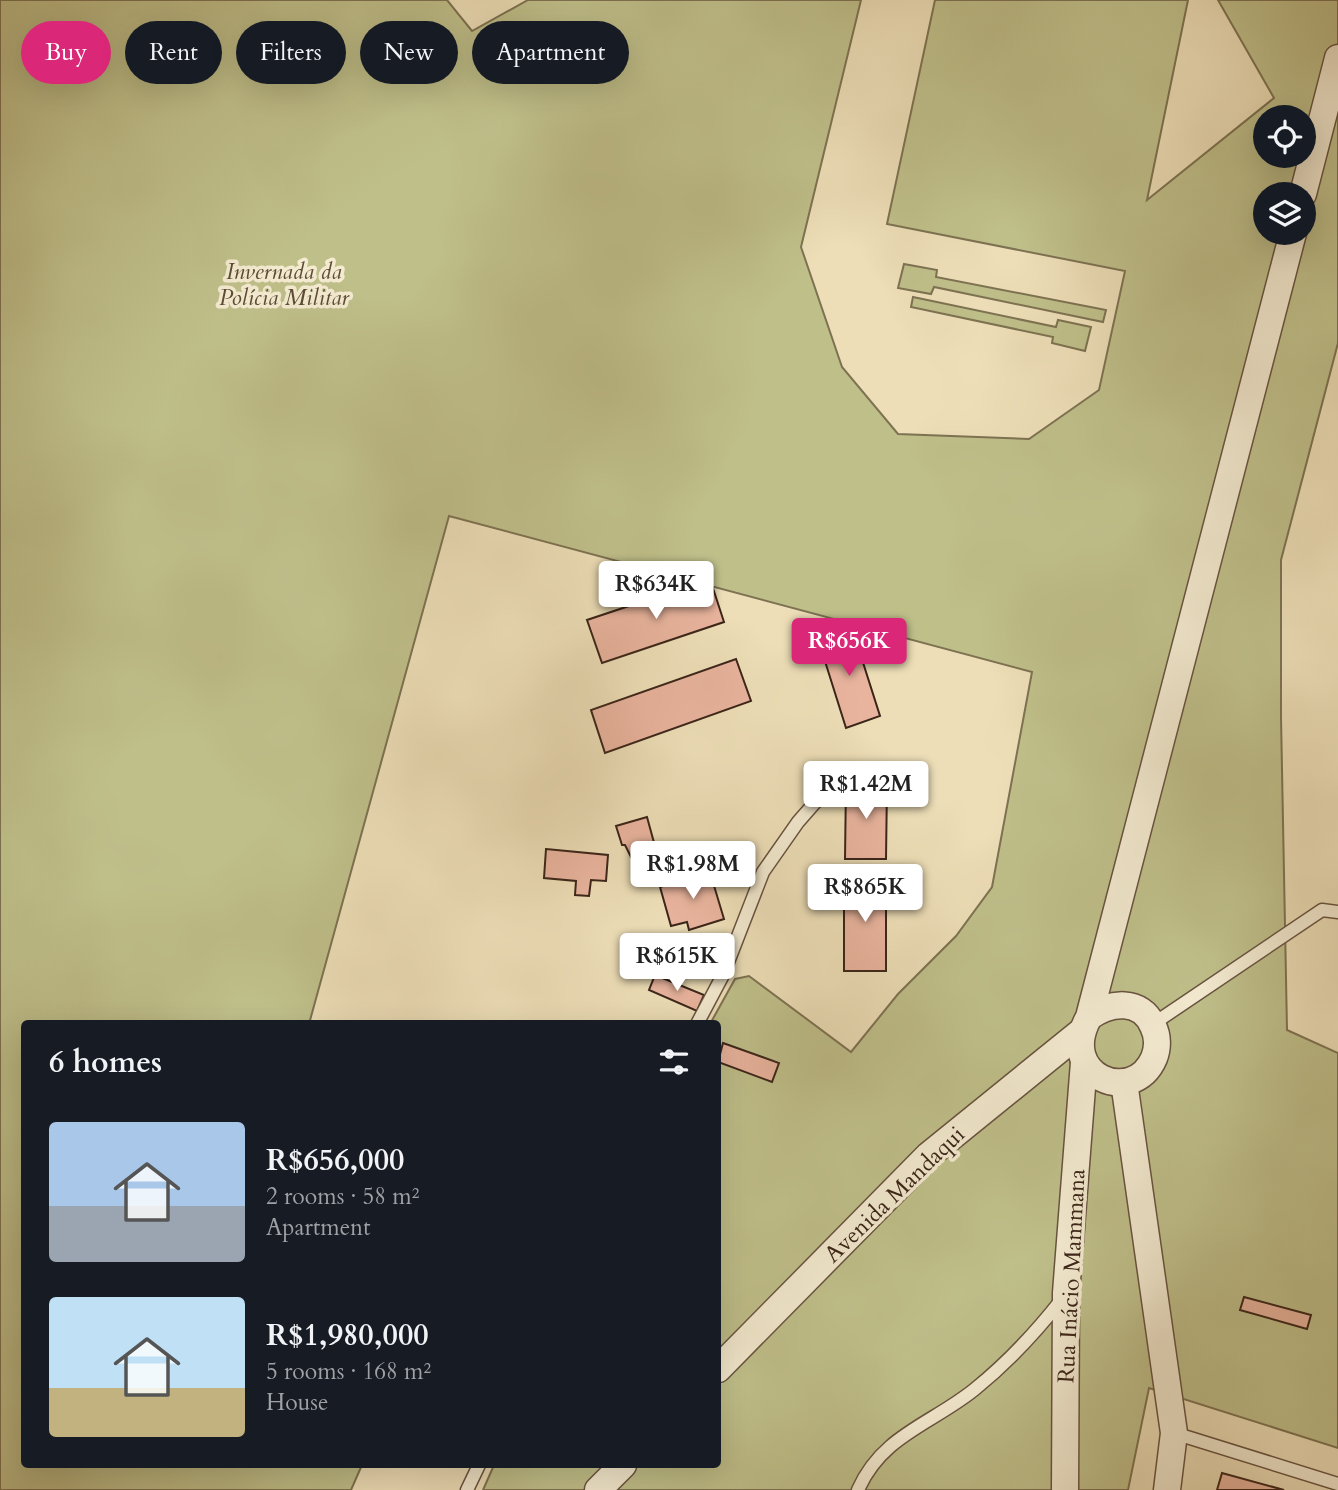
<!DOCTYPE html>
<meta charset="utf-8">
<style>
:root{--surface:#171b24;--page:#242831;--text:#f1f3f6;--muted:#9ea1a6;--accent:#db2777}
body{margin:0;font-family:Cardo,serif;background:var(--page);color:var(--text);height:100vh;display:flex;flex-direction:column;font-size:26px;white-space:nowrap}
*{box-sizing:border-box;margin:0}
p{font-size:23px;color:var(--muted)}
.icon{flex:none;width:38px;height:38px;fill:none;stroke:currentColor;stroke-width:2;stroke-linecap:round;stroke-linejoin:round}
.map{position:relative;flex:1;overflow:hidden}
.side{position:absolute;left:21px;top:1020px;width:700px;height:448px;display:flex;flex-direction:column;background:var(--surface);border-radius:7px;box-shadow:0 7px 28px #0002}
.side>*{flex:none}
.top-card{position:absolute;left:21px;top:21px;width:700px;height:63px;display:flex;gap:14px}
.buttons{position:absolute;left:1253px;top:105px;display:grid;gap:14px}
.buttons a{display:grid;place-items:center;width:63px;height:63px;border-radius:50%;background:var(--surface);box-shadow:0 7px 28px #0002;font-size:35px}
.price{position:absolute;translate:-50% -60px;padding:0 16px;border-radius:7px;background:#fff;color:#222;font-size:23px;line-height:46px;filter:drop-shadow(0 2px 4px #0008)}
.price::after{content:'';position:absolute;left:50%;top:42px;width:21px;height:16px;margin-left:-10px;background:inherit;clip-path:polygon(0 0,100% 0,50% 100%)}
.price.active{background:var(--accent);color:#fff}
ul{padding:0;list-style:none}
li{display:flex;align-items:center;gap:21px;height:175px;padding:0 28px}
li span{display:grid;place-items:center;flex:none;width:196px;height:140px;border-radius:7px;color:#555}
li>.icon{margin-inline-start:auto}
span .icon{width:84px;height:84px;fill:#fffc;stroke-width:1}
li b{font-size:30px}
h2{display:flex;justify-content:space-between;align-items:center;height:84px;padding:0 28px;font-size:30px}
.pill{padding:0 24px;border-radius:32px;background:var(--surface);box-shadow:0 7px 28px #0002;font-size:24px;line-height:63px}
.pill.active{background:var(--accent);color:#fff}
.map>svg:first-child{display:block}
.green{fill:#bfbf8a;stroke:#7d7252;stroke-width:2;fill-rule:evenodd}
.building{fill:#e9b49e;stroke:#3b2519;stroke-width:2}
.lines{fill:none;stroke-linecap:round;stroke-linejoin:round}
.lane-casing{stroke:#685340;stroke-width:15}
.street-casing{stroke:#685340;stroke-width:29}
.lane{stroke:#f3ead0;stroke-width:12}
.street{stroke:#f3ead0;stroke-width:26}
.labels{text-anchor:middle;stroke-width:7;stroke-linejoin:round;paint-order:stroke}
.park-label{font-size:23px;font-style:italic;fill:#5c4c35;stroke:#f3ead0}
.street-label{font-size:23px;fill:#3b2519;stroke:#f3ead0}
</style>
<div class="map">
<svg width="1338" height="1490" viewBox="0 0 1338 1490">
<rect width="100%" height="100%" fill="#eddeb7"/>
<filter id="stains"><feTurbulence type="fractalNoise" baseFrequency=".00286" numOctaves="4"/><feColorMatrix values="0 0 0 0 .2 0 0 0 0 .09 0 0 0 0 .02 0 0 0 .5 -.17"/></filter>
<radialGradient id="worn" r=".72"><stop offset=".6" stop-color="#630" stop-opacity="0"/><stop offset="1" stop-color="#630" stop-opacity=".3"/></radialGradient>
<g class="green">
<path d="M0 0H447L472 31 528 0H861L801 247 842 367 898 434 1029 439 1099 390 1125 271 887 224 935 0H1188L1147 200 1274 98 1218 0H1338V343L1281 560V717L1287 1030 1338 1053V1448L1149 1388 1128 1490H483L494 1465H718V1024H710L735 979 749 976 851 1052 898 994 956 936 992 887 1032 672 449 516 309 1024H24V1465H362L351 1490H0ZM1265 117H1304V156H1265ZM1265 194H1304V233H1265Z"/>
<path d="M904 264 937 270 936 277 1106 310 1103 322 934 287 931 294 898 288Z"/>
<path d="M913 297 1056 327 1058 320 1091 327 1085 351 1052 343 1053 337 911 307Z"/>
</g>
<g class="building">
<path d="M710 579 724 622 602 663 587 620Z"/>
<path d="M852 628 880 716 846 728 818 639Z"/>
<path d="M736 659 751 701 605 753 591 710Z"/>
<path d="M846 783 887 784 886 859H845Z"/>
<path d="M647 817 656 850 632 859 625 845H622L616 826Z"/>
<path d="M546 849 608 855 606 881 591 880 589 896 575 895 576 881 544 878Z"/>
<path d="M709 869 724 919 689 930 687 922 671 926 660 887 677 882V878Z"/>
<rect x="844" y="877" width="42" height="94"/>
<path d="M655 975 704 995 697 1011 649 990Z"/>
<path d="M723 1043 779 1063 772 1082 718 1062Z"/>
<path d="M1244 1297 1311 1315 1307 1329 1240 1310Z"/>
<path d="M1222 1473 1284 1490H1217Z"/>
</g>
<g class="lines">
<defs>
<g id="lane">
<path d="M697 1024 723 975 763 872 798 822 826 790"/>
<path d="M1153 1024 1322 910 1338 912"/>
<path d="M1174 1433 1338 1484"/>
<path d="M467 1490 479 1465"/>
<path d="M858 1490C882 1435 932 1424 975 1389 1007 1363 1037 1331 1062 1299"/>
</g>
<g id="street">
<path d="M1303 194 1338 58"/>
<path d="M1089 1017C1110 1002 1141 998 1153 1026 1158 1036 1158 1048 1154 1058 1133 1107 1056 1076 1089 1017L1293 233"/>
<path d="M1124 1082 1174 1433 1167 1490"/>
<path d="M718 1369 929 1155 1082 1031"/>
<path d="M598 1490 623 1465"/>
<path d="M1065 1490 1066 1293 1084 1062"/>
</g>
</defs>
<use href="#lane" class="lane-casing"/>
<use href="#street" class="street-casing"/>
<use href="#lane" class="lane"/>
<use href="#street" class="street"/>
</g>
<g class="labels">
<g class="park-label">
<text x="284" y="279">Invernada da<tspan x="284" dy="26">Polícia Militar</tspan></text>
</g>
<g class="street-label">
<text transform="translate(894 1194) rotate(-44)" y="8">Avenida Mandaqui</text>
<text transform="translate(1071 1276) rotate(-87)" y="8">Rua Inácio Mammana</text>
</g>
</g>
<rect width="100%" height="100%" filter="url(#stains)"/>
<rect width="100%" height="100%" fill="url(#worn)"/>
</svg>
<div class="buttons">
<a><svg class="icon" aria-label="locate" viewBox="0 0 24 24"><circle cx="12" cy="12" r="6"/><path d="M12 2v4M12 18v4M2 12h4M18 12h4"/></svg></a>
<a><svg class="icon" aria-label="layers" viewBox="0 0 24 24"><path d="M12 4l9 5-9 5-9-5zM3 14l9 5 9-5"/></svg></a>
</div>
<b class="price" style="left:656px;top:621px">R$634K</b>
<b class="price active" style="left:849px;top:678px">R$656K</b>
<b class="price" style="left:866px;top:821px">R$1.42M</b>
<b class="price" style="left:693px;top:901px">R$1.98M</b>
<b class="price" style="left:865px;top:924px">R$865K</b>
<b class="price" style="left:677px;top:993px">R$615K</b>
<div class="top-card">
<a class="pill active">Buy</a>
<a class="pill">Rent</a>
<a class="pill">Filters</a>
<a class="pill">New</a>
<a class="pill">Apartment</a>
</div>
<section class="side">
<h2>6 homes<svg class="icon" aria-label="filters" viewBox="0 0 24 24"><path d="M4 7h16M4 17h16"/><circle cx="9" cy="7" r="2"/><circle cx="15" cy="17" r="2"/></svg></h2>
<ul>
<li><span style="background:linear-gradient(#a9c7e8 60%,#9aa5b1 0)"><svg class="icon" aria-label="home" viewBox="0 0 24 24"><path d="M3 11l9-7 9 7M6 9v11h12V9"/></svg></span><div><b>R$656,000</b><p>2 rooms · 58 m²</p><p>Apartment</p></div></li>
<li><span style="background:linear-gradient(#bfe0f5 65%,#c2b280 0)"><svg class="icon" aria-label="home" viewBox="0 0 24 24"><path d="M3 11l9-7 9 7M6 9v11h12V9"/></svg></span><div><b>R$1,980,000</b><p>5 rooms · 168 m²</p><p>House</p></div></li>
</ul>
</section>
</div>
